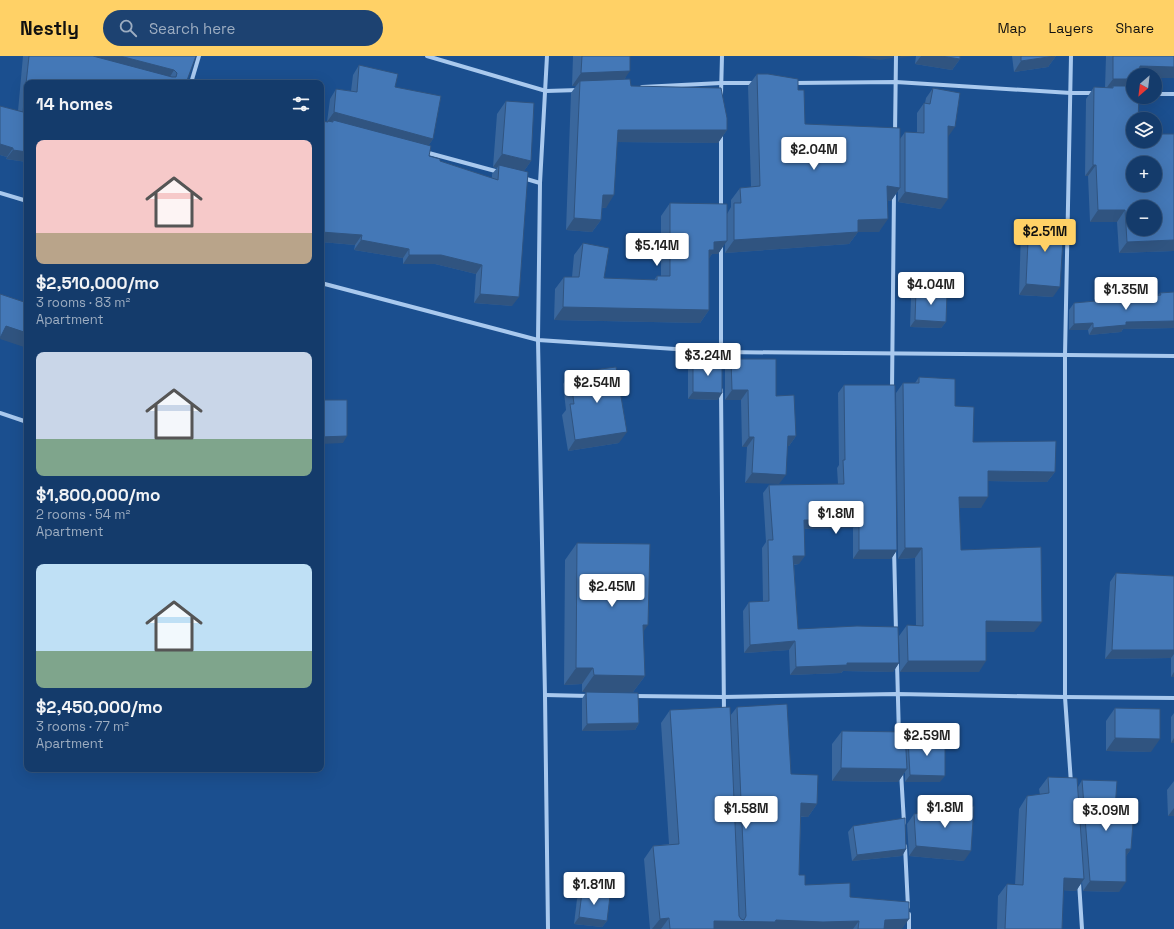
<!DOCTYPE html>
<meta charset="utf-8">
<style>
:root{--surface:#143b6b;--page:#1d4271;--text:#f1f3f6;--muted:#9dadc1;--line:#33557e;--accent:#ffd166}
body{margin:0;font-family:"Space Grotesk",sans-serif;background:var(--page);color:var(--text);height:100vh;display:flex;flex-direction:column;font-size:15px;white-space:nowrap}
*{box-sizing:border-box;margin:0}
p{font-size:13px;color:var(--muted)}
.icon{flex:none;width:22px;height:22px;fill:none;stroke:currentColor;stroke-width:2;stroke-linecap:round;stroke-linejoin:round}
.map{position:relative;flex:1;overflow:hidden}
.panel{position:absolute;left:24px;top:24px;width:300px;height:692px;display:flex;flex-direction:column;background:var(--surface);border-radius:8px;box-shadow:0 4px 16px #0002,0 0 0 1px var(--line)}
.panel>*{flex:none}
.needle{width:26px;rotate:208deg}
.tools{position:absolute;left:1126px;top:12px;display:grid;gap:8px}
.tools a{display:grid;place-items:center;width:36px;height:36px;border-radius:50%;background:var(--surface);box-shadow:0 4px 16px #0002,0 0 0 1px var(--line);font-size:20px}
.price{position:absolute;translate:-50% -34px;padding:0 9px;border-radius:4px;background:#fff;color:#222;font-size:13px;line-height:26px;filter:drop-shadow(0 1px 2px #0008)}
.price::after{content:'';position:absolute;left:50%;top:24px;width:12px;height:9px;margin-left:-6px;background:inherit;clip-path:polygon(0 0,100% 0,50% 100%)}
.price.selected{background:var(--accent);color:#111}
ul{padding:0;list-style:none}
li{display:grid;align-content:center;gap:8px;height:212px;padding:0 12px}
li span{display:grid;place-items:center;height:124px;border-radius:8px;color:#555}
li>.icon{margin-inline-start:auto}
span .icon{width:72px;height:72px;fill:#fffc;stroke-width:1}
li b{font-size:17px}
h2{display:flex;justify-content:space-between;align-items:center;height:48px;padding:0 12px;font-size:17px}
header{display:flex;align-items:center;gap:24px;box-sizing:border-box;height:56px;padding:0 20px;background:var(--accent);color:#111}
header strong{font-size:19px}
nav{display:flex;gap:22px;margin-inline-start:auto;font-size:14px}
.search{width:280px;height:36px;background:var(--page);display:flex;align-items:center;gap:10px;box-sizing:border-box;padding:0 14px;border-radius:22px;color:var(--muted);font-size:15px}
.map>svg:first-child{display:block}
.lines{fill:none;stroke-linecap:round;stroke-linejoin:round}
.minor{stroke:#a9c9ee;stroke-width:4}
.wall{fill:#3a679d}
.shaded-wall{fill:#305480}
.building{fill:#4478b7;stroke:#305480;fill-rule:evenodd}
</style>
<header>
<strong>Nestly</strong>
<div class="search"><svg class="icon" aria-label="search" viewBox="0 0 24 24"><circle cx="10" cy="10" r="6"/><path d="M15 15l6 6"/></svg>Search here</div>
<nav><a>Map</a><a>Layers</a><a>Share</a></nav>
</header>
<div class="map">
<svg width="1174" height="873" viewBox="0 0 1174 873">
<rect width="100%" height="100%" fill="#1b4f8f"/>
<g class="lines">
<g class="minor">
<path d="M427 0 546 35 579 34"/>
<path d="M547 0 540 127 538 284 545 639 548 873"/>
<path d="M1071 0 1065 299V641L1071 727"/>
<path d="M191 27 199 0"/>
<path d="M794 27 896 26 1071 37H1095"/>
<path d="M642 31 721 27H755"/>
<path d="M721 38 722 0"/>
<path d="M1155 38H1174"/>
<path d="M895 78 896 0"/>
<path d="M425 96 499 116"/>
<path d="M523 122 540 127"/>
<path d="M0 137 27 145"/>
<path d="M721 152V78"/>
<path d="M321 227 538 284 721 296 1174 300"/>
<path d="M721 310V188"/>
<path d="M721 334 724 656"/>
<path d="M892 334 894 136"/>
<path d="M0 357 27 366"/>
<path d="M894 492 896 576"/>
<path d="M897 606 899 681"/>
<path d="M545 639 589 640"/>
<path d="M634 640 723 641 897 638 1065 641 1174 642"/>
<path d="M901 716 904 767"/>
<path d="M905 790 908 851"/>
<path d="M1079 826 1082 873"/>
<path d="M909 858V873"/>
</g>
</g>
<g class="wall">
<path d="M23 0H196L186 27H27V106L6 103 7 101 0 99V50L18 55Z"/>
<path d="M573 0H630L625 23 631 30 727 74 718 87 617 86 606 152H602L601 164 592 176 566 174 571 37 576 30H572Z"/>
<path d="M916 0H960V3L952 14 915 8Z"/>
<path d="M1012 0H1056L1048 11 1014 16Z"/>
<path d="M1106 0H1174V22H1155L1133 19V85L1174 78V195L1119 197 1117 166H1090L1088 120H1085L1086 43 1094 31 1105 32Z"/>
<path d="M359 9 395 31 433 83 428 90 429 100 440 105 492 122V118L497 112 493 111 497 58 506 45 531 105 524 115 512 250 474 247 476 218 435 208H403V202L354 194 355 189 321 186V65L327 66 330 43 336 33 351 35 353 19Z"/>
<path d="M757 18 798 34 805 68 900 83 905 76H917V57L924 47H925L926 42 933 32 948 81 941 153 898 146V135L891 145 887 144 879 176H858L849 188 725 197V187L718 198H712L709 202V254L700 267 554 264 555 233 564 221H572L574 199 583 187 604 222 654 224 657 220H661V160L670 147 727 158 731 151V144L740 132 751 131 748 30Z"/>
<path d="M1029 164 1053 241 1019 239 1021 174Z"/>
<path d="M916 235 946 266 941 272 910 271 911 242Z"/>
<path d="M1174 236V272L1123 273 1121 276 1089 279 1088 274H1069V254L1074 247 1158 239 1160 237Z"/>
<path d="M731 303 776 340 796 380 789 390H787L745 427 747 391H742L741 344H725V312Z"/>
<path d="M693 305 718 344 688 343V312Z"/>
<path d="M570 317 619 387 568 395 562 359 566 354 563 328Z"/>
<path d="M919 321 955 350 973 386 1055 416 1047 426 988 425 981 452H959L961 494 1034 576H986L979 616H900L899 580 907 569 916 570 915 502 898 503 896 337 903 327H915Z"/>
<path d="M844 329 897 494 891 503H853V472L804 473 799 508 794 509 798 573 899 607 893 616 843 615 841 617 790 619 789 594 744 597 743 555 749 546H763L762 492 766 486 763 437 769 429 838 428 837 412 839 409 838 337Z"/>
<path d="M577 487 645 620 633 636H582V628L564 629 565 504Z"/>
<path d="M1116 517 1174 520V621H1171V602L1105 603 1110 526Z"/>
<path d="M586 636 639 667 635 674 582 675V643Z"/>
<path d="M737 651 791 718 817 748 808 761H801L799 819 805 829 850 841 902 873H650L644 803 653 790 669 788 661 667 670 654 730 660Z"/>
<path d="M1115 652 1151 696 1106 695V665Z"/>
<path d="M1174 657V687H1171V661Z"/>
<path d="M842 675 906 685 908 682 938 687 940 726H905V716L898 726 832 725V688Z"/>
<path d="M1048 721 1078 731 1082 724 1115 753 1131 793 1126 800 1119 836 1083 835 1082 826 1076 835 1063 834 1062 873H997L998 840 1007 828 1015 829 1019 753 1027 740 1040 739 1039 733Z"/>
<path d="M1174 725V760H1168L1167 734Z"/>
<path d="M914 758 964 805 909 800 907 768Z"/>
<path d="M853 770 906 793 902 800 852 805 848 776Z"/>
<path d="M582 836 607 865 602 871 574 868 577 843Z"/>
</g>
<g class="shaded-wall">
<path d="M80 0H120L174 14 168 24Z"/>
<path d="M854 0H894L892 2 880 4Z"/>
<path d="M901 0H916L899 2Z"/>
<path d="M921 0H941L960 3 952 14 915 8Z"/>
<path d="M1056 0 1048 11 1014 16 1021 5Z"/>
<path d="M1140 10 1174 11V22H1155V19H1134Z"/>
<path d="M630 15 621 28 580 25 576 30H572L581 17Z"/>
<path d="M1113 23H1133V32H1113V30L1110 34H1105Z"/>
<path d="M334 56 433 83 426 93 333 66V64L331 67 328 65 327 66Z"/>
<path d="M948 70 955 71 948 81Z"/>
<path d="M618 74H727L718 87 609 86Z"/>
<path d="M0 88 13 92 7 101 0 99Z"/>
<path d="M13 94 27 96V106L6 103Z"/>
<path d="M502 98 531 105 522 118 499 109 497 112 493 111Z"/>
<path d="M1093 109H1096L1088 120H1085Z"/>
<path d="M887 130 900 132 891 145 878 142Z"/>
<path d="M905 136 948 143 941 153 898 146Z"/>
<path d="M603 139H614L606 152 594 151Z"/>
<path d="M1098 154H1125L1117 166H1090Z"/>
<path d="M574 162 601 164 592 176 566 174Z"/>
<path d="M888 163 879 176H858L849 188 725 197 734 184 858 164Z"/>
<path d="M321 176 362 179 355 189 321 186Z"/>
<path d="M361 184 409 193 403 202 354 194Z"/>
<path d="M1174 184V195L1119 197 1127 186Z"/>
<path d="M727 185 718 198H712L706 207H701L714 186Z"/>
<path d="M409 199H441L482 209 476 218 435 208H403Z"/>
<path d="M1026 228 1060 231 1053 241 1019 239Z"/>
<path d="M480 238 519 241 512 250 474 247Z"/>
<path d="M563 251 709 254 700 267 554 264Z"/>
<path d="M915 264 946 266 941 272 910 271Z"/>
<path d="M1174 265V272L1123 273 1121 276 1089 279 1093 272 1126 266Z"/>
<path d="M1093 267 1088 274H1069L1074 268Z"/>
<path d="M6 270 27 277V292L0 283Z"/>
<path d="M732 334H748L741 344H725Z"/>
<path d="M693 336 722 337 718 344 688 343Z"/>
<path d="M627 376 619 387 568 395 575 384Z"/>
<path d="M347 380 343 387 321 388V381Z"/>
<path d="M788 380H796L789 390H781Z"/>
<path d="M749 381H754L747 391H742Z"/>
<path d="M988 415 1055 416 1047 426 980 425Z"/>
<path d="M752 417 786 419 779 428 745 427Z"/>
<path d="M959 441H988L981 452H952Z"/>
<path d="M804 464H859L853 472 798 473Z"/>
<path d="M905 492H922L915 502 898 503Z"/>
<path d="M859 494H897L891 503H853Z"/>
<path d="M793 500H805L799 508 787 509Z"/>
<path d="M986 565 1042 566 1034 576H978Z"/>
<path d="M643 569H648L636 586Z"/>
<path d="M795 585 789 594 744 597 750 589Z"/>
<path d="M1112 594H1174V598L1171 602 1105 603Z"/>
<path d="M908 605H986L979 616H900Z"/>
<path d="M847 607H899L893 616 843 615 841 617 790 619 796 611Z"/>
<path d="M576 612H593L582 628 564 629Z"/>
<path d="M1174 616V621H1171Z"/>
<path d="M594 619 645 620 633 636H582Z"/>
<path d="M639 667 635 674 582 675 587 668Z"/>
<path d="M1115 682 1160 683 1151 696 1106 695Z"/>
<path d="M1174 682V687H1171Z"/>
<path d="M841 712 907 713 898 726 832 725Z"/>
<path d="M910 719 945 720 940 726H905Z"/>
<path d="M801 747 817 748 808 761 792 760Z"/>
<path d="M1174 752V760H1168Z"/>
<path d="M916 790 971 795 964 805 909 800Z"/>
<path d="M906 793 902 800 852 805 857 799Z"/>
<path d="M1126 793H1131L1124 803Z"/>
<path d="M1064 822 1084 823 1076 835 1055 834Z"/>
<path d="M1090 825 1126 826 1119 836 1083 835Z"/>
<path d="M579 861 607 865 602 871 574 868Z"/>
<path d="M669 862 661 873H652L660 863Z"/>
<path d="M909 863 902 873H878L885 864Z"/>
<path d="M776 864 859 865 853 873H708L714 865Z"/>
</g>
<g class="building">
<path d="M29 0H93L172 21H176L177 17 174 14 120 0H196L186 27H27V96L13 94V92L0 88V50L23 56Z"/>
<path d="M582 0H630V15L581 17Z"/>
<path d="M941 0H960V3Z"/>
<path d="M1021 0H1055L1021 5Z"/>
<path d="M1113 0H1174V11L1140 10 1139 19H1133V23H1113Z"/>
<path d="M359 9 398 18 395 31 441 40 433 83 334 56 336 33 357 36Z"/>
<path d="M757 18H768L798 23V34H804L805 68 900 72V132L887 130 888 163 858 164V176L734 184V147H741L740 132 760 130Z"/>
<path d="M630 23 631 30 721 32 727 62V74H618L614 139H603L601 164 574 162 580 25Z"/>
<path d="M1113 30H1133V41H1139L1138 63H1133V85H1155V78H1174V184L1127 186 1125 154H1098L1096 109H1093L1094 31 1113 32ZM1133 107H1155V129H1133ZM1133 151H1155V173H1133Z"/>
<path d="M933 32 960 37 955 71 948 70V143L905 136V76L924 77V47L930 48Z"/>
<path d="M506 45 534 47 531 105 502 98Z"/>
<path d="M333 64 431 90 429 100 440 103V105L498 124 499 109 528 116 519 241 480 238 482 209 441 199H409V193L361 184 362 179 321 176V65L328 66V65L333 66Z"/>
<path d="M670 147 727 148V185L714 186V194H709V254L563 251 564 221H579L583 187 609 192 604 222 657 224V220H670Z"/>
<path d="M1029 164 1064 167 1060 231 1026 228Z"/>
<path d="M916 235 947 237 946 266 915 264Z"/>
<path d="M1174 236V265L1126 266V269L1093 272V267L1074 268V247L1161 239 1160 237Z"/>
<path d="M0 238 27 247V277L6 270 0 282Z"/>
<path d="M731 303H776V340L794 339 796 380H788L786 419 752 417 754 381H749L748 334H732Z"/>
<path d="M693 305 722 306V337L693 336Z"/>
<path d="M616 311 627 376 575 384 570 348H574L570 317Z"/>
<path d="M919 321 955 323V350L974 351 973 386 1056 385 1055 416 988 415V441H959L961 494 1041 491 1042 566 986 565V605H908L907 569 923 570 922 492H905L903 327H919Z"/>
<path d="M844 329H895L897 494H859V464H804L805 500H793L798 573 857 570 898 571 899 607H847V609L796 611 795 585 750 589 749 546 769 545 768 484H773L769 429 844 428 843 404H845Z"/>
<path d="M321 344H347V380L321 381Z"/>
<path d="M577 487 650 488 648 569H643L645 620 594 619 593 612H576Z"/>
<path d="M1116 517 1174 520V594H1112Z"/>
<path d="M586 636 638 637 639 667 587 668Z"/>
<path d="M787 648 791 718 818 719 817 748 801 747 799 819H805V829L850 827V841L909 846V863L885 864 884 873H858L859 865 823 866 776 864 775 866 714 865V873H670L669 862 660 863 653 790 679 788 670 654 730 651 739 860 741 863 744 864 746 860 737 651Z"/>
<path d="M1115 652 1160 653V683L1115 682Z"/>
<path d="M842 675 905 676 907 713 841 712Z"/>
<path d="M908 682 938 683V687H945V720L910 719Z"/>
<path d="M1048 721 1077 722 1084 823 1064 822 1062 873H1005L1007 828 1023 829 1027 740 1049 737Z"/>
<path d="M1082 724 1117 725 1115 753 1134 754 1131 793H1126V826L1090 825Z"/>
<path d="M974 750 971 795 916 790 914 758Z"/>
<path d="M905 762 906 793 857 799 853 770Z"/>
<path d="M582 836 610 840 607 865 579 861Z"/>
</g>
</svg>
<div class="tools">
<a><svg class="needle" viewBox="-14 -14 28 28"><path d="M0-13l5 13h-10z" fill="#e53935"/><path d="M0 13l5-13h-10z" fill="#9dadc1"/></svg></a>
<a><svg class="icon" aria-label="layers" viewBox="0 0 24 24"><path d="M12 4l9 5-9 5-9-5zM3 14l9 5 9-5"/></svg></a>
<a>+</a>
<a>−</a>
</div>
<b class="price" style="left:814px;top:115px">$2.04M</b>
<b class="price selected" style="left:1045px;top:197px">$2.51M</b>
<b class="price" style="left:657px;top:211px">$5.14M</b>
<b class="price" style="left:931px;top:250px">$4.04M</b>
<b class="price" style="left:1126px;top:255px">$1.35M</b>
<b class="price" style="left:708px;top:321px">$3.24M</b>
<b class="price" style="left:597px;top:348px">$2.54M</b>
<b class="price" style="left:836px;top:479px">$1.8M</b>
<b class="price" style="left:612px;top:552px">$2.45M</b>
<b class="price" style="left:927px;top:701px">$2.59M</b>
<b class="price" style="left:945px;top:773px">$1.8M</b>
<b class="price" style="left:746px;top:774px">$1.58M</b>
<b class="price" style="left:1106px;top:776px">$3.09M</b>
<b class="price" style="left:594px;top:850px">$1.81M</b>
<section class="panel">
<h2>14 homes<svg class="icon" aria-label="filters" viewBox="0 0 24 24"><path d="M4 7h16M4 17h16"/><circle cx="9" cy="7" r="2"/><circle cx="15" cy="17" r="2"/></svg></h2>
<ul>
<li><span style="background:linear-gradient(#f6c9c9 75%,#b9a48a 0)"><svg class="icon" aria-label="home" viewBox="0 0 24 24"><path d="M3 11l9-7 9 7M6 9v11h12V9"/></svg></span><div><b>$2,510,000/mo</b><p>3 rooms · 83 m²</p><p>Apartment</p></div></li>
<li><span style="background:linear-gradient(#c9d6e8 70%,#7fa58c 0)"><svg class="icon" aria-label="home" viewBox="0 0 24 24"><path d="M3 11l9-7 9 7M6 9v11h12V9"/></svg></span><div><b>$1,800,000/mo</b><p>2 rooms · 54 m²</p><p>Apartment</p></div></li>
<li><span style="background:linear-gradient(#bfe0f5 70%,#7fa58c 0)"><svg class="icon" aria-label="home" viewBox="0 0 24 24"><path d="M3 11l9-7 9 7M6 9v11h12V9"/></svg></span><div><b>$2,450,000/mo</b><p>3 rooms · 77 m²</p><p>Apartment</p></div></li>
</ul>
</section>
</div>
